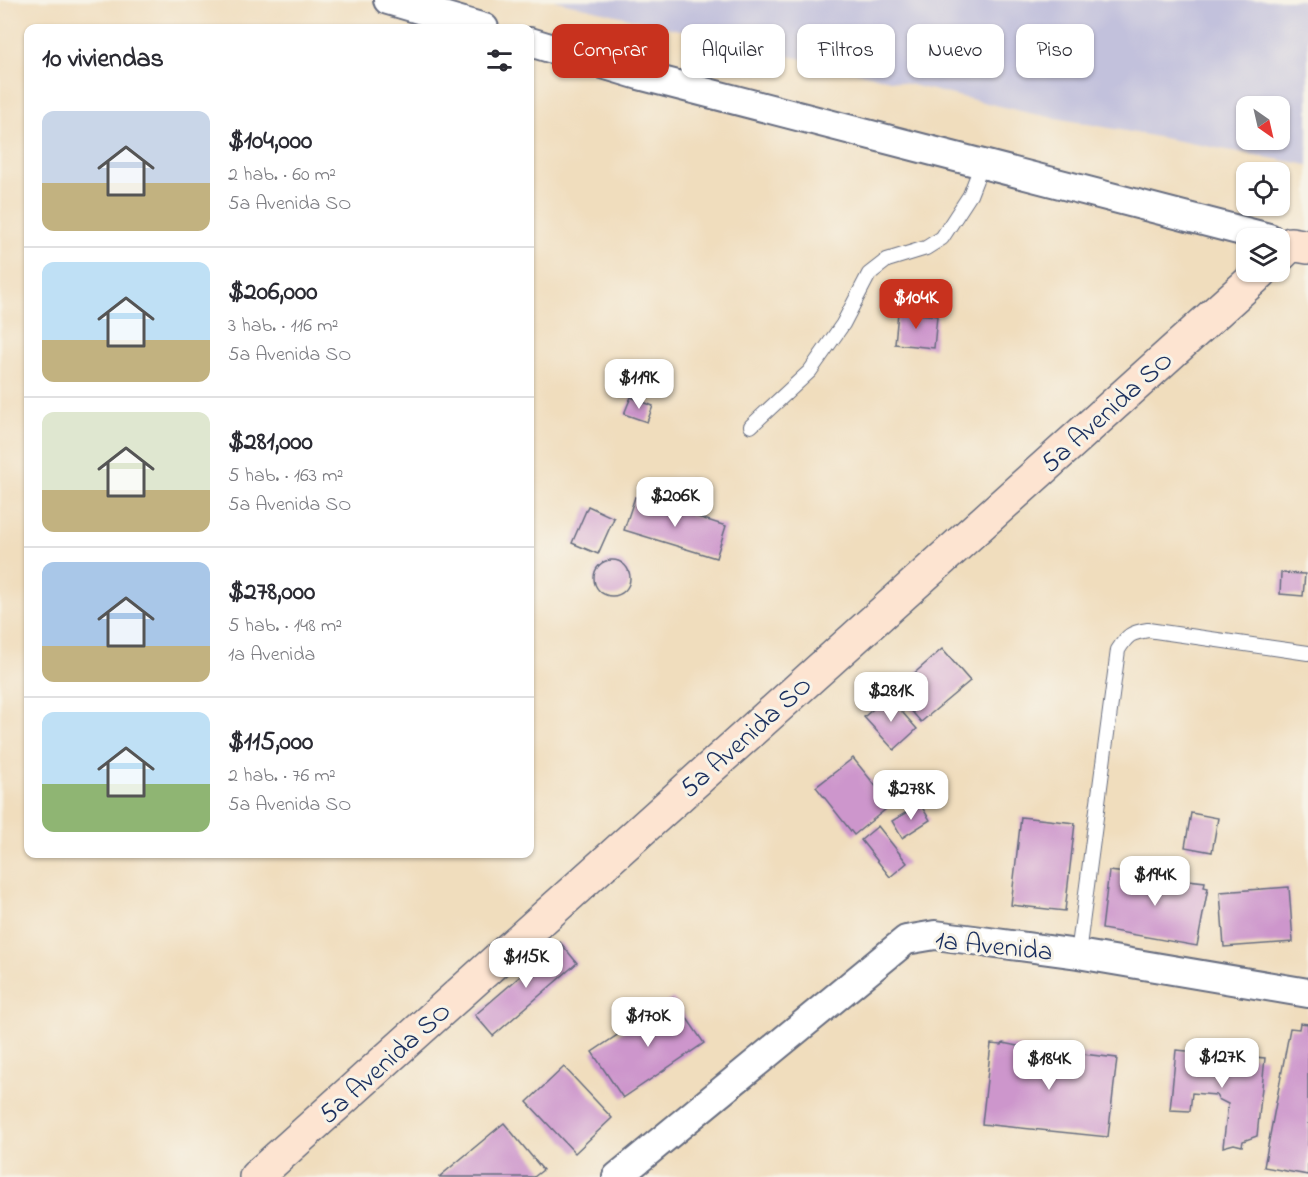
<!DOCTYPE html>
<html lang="es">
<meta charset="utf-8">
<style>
:root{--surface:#fff;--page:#f2f2f3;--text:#2b2b33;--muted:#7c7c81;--line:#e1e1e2;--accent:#c8321e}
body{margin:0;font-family:"Indie Flower",sans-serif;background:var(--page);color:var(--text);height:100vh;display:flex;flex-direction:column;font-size:22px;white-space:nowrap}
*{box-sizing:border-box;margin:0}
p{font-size:20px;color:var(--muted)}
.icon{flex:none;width:33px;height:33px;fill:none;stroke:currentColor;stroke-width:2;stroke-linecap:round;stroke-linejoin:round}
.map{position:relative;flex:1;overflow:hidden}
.details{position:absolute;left:24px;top:24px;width:510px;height:834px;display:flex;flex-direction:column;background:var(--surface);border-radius:12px;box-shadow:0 2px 4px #0004}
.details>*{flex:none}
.hud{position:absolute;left:552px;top:24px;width:570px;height:54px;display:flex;gap:12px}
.needle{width:39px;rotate:146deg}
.tools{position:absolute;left:1236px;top:96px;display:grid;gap:12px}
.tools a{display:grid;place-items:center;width:54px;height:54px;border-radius:12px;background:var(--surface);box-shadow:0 2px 4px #0004;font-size:30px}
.price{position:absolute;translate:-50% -51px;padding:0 14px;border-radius:12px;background:#fff;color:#222;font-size:20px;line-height:39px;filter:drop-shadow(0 2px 3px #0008)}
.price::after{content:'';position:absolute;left:50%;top:36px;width:18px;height:14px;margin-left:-9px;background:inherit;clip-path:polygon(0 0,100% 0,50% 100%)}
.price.on{background:var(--accent);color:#fff}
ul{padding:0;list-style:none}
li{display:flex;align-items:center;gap:18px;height:150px;padding:0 18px}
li+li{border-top:2px solid var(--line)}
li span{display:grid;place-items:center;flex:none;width:168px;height:120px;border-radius:12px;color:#555}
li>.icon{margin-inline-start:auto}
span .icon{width:72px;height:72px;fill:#fffc;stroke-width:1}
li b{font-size:26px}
h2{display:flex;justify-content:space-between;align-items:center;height:72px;padding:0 18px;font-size:26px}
.pill{padding:0 21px;border-radius:12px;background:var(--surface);box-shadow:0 2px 4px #0004;font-size:21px;line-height:54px}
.pill.on{background:var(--accent);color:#fff}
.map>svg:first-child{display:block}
.industrial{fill:#c2c1dc;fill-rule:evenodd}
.building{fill:#cd96cc}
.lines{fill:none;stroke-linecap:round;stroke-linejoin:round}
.lane-casing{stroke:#666c7f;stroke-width:16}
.street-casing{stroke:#666c7f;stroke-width:32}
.secondary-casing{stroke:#666c7f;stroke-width:36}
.lane{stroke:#fff;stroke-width:14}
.street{stroke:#fff;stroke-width:28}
.secondary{stroke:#fde4d1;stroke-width:33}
.labels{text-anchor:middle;stroke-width:6;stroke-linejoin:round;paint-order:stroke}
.street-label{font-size:27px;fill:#1b2f5e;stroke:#f7f3e8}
</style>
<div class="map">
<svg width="1308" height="1177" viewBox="0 0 1308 1177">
<rect width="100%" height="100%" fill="#f7f3e8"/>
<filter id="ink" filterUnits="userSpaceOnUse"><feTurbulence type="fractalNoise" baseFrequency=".0167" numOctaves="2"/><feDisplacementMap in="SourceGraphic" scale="12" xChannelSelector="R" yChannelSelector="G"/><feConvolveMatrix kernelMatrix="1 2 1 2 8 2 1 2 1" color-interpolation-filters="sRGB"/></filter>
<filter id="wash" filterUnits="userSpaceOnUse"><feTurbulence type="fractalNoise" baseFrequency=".008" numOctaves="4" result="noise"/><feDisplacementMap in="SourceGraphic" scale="24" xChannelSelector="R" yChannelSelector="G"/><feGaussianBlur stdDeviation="1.35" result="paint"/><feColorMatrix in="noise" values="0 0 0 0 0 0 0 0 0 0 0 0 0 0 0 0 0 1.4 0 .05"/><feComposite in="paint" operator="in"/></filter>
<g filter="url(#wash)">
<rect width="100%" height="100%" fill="#f0ddbd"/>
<path class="industrial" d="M553 0H1308V165L1029 113ZM1246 106H1280V140H1246Z"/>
<g id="blocks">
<g class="building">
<path d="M898 312 937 316 934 348 895 344Z"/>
<path d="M631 397 653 406 647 422 624 414Z"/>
<path d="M635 497 726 526 716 558 624 530Z"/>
<path d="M588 506 614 518 598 554 572 543Z"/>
<circle cx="612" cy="578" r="18"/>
<path d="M1281 573 1305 574 1303 596 1280 594Z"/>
<path d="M942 649 970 681 921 722 894 691Z"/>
<path d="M888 696 917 729 894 750 864 717Z"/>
<path d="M853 758 891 805 854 835 816 787Z"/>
<path d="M920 804 930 820 902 838 892 821Z"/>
<path d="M1191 813 1218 818 1212 852 1185 847Z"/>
<path d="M1021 817 1075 823 1065 911 1011 905Z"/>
<path d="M878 826 907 863 890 877 861 840Z"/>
<path d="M1109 871 1205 882 1204 887 1208 888 1197 946 1102 929Z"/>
<path d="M1289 887 1293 942 1224 947 1220 892Z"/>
<path d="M560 942 577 963 493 1036 475 1015Z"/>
<path d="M673 998 704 1043 623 1098 592 1052Z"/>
<path d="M1300 1023 1308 1024V1175L1264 1167 1290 1028 1299 1029Z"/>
<path d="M1003 1043 1022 1047 1117 1058 1108 1137 982 1124 991 1044 1002 1045Z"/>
<path d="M1176 1050 1265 1058 1257 1136 1243 1141 1242 1146 1234 1144 1223 1147 1228 1104 1218 1099 1216 1095 1192 1093 1190 1111 1170 1110Z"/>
<path d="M564 1067 612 1118 575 1153 527 1102Z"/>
<path d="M504 1123 543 1170 534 1177H439Z"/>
</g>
</g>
</g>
<g filter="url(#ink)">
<use href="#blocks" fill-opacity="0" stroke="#666c7f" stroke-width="1.5"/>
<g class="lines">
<defs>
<g id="lane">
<path d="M751 426 810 371 843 324 869 274 887 260 926 248 942 238 970 195 982 164"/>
<path d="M1078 954 1118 650C1128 634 1131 633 1148 630L1308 653"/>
</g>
<g id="street">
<path d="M388 0 484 28"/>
<path d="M530 42 639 75 1269 238"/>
<path d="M617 1177 906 940 935 935 974 940 1078 954 1308 993"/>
</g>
<g id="secondary">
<path d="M1280 255 1291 244 1308 247"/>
<path d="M256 1177 1261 272"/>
</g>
</defs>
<use href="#lane" class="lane-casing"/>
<use href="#street" class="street-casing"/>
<use href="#secondary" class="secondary-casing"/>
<use href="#lane" class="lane"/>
<use href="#street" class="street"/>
<use href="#secondary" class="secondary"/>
</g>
</g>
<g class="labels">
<g class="street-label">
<text transform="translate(1106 411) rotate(-42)" y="9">5a Avenida SO</text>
<text transform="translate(745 736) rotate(-42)" y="9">5a Avenida SO</text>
<text transform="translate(994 945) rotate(6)" y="9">1a Avenida</text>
<text transform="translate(384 1062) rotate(-42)" y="9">5a Avenida SO</text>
</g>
</g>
</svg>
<div class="tools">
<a><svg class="needle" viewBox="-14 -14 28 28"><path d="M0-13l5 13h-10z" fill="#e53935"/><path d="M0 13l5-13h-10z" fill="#7c7c81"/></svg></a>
<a><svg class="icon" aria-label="locate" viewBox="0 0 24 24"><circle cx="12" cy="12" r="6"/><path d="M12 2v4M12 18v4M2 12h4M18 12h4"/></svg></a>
<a><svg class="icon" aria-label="layers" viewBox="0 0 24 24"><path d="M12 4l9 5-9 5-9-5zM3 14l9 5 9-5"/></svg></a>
</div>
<b class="price on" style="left:916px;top:330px">$104K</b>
<b class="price" style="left:639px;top:410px">$119K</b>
<b class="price" style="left:675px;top:528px">$206K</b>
<b class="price" style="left:891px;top:723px">$281K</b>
<b class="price" style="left:911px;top:821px">$278K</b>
<b class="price" style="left:1155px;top:907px">$194K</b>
<b class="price" style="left:526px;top:989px">$115K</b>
<b class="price" style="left:648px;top:1048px">$170K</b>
<b class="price" style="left:1222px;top:1089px">$127K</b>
<b class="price" style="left:1049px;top:1091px">$184K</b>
<div class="hud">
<a class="pill on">Comprar</a>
<a class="pill">Alquilar</a>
<a class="pill">Filtros</a>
<a class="pill">Nuevo</a>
<a class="pill">Piso</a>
</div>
<section class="details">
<h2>10 viviendas<svg class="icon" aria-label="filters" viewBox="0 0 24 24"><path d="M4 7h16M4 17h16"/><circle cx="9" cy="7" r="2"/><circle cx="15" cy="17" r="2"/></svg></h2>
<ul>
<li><span style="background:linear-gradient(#c9d6e8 60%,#c2b280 0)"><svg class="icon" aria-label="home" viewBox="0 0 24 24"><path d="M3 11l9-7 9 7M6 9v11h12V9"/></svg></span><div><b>$104,000</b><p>2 hab. · 60 m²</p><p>5a Avenida SO</p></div></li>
<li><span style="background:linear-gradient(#bfe0f5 65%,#c2b280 0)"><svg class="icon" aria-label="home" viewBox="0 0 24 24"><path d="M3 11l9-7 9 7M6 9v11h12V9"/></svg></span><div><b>$206,000</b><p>3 hab. · 116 m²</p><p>5a Avenida SO</p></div></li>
<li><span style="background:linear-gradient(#dfe7d0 65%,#c2b280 0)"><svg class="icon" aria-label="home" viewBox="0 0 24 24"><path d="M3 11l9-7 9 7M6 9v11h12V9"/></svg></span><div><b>$281,000</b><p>5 hab. · 163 m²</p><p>5a Avenida SO</p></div></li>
<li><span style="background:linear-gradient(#a9c7e8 70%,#c2b280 0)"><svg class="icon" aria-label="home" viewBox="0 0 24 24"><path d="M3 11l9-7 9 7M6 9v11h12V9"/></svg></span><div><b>$278,000</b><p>5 hab. · 148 m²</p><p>1a Avenida</p></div></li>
<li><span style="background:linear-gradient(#bfe0f5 60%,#8fb573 0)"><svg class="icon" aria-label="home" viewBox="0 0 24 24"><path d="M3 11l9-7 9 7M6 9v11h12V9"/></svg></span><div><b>$115,000</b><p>2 hab. · 76 m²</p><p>5a Avenida SO</p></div></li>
</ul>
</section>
</div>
